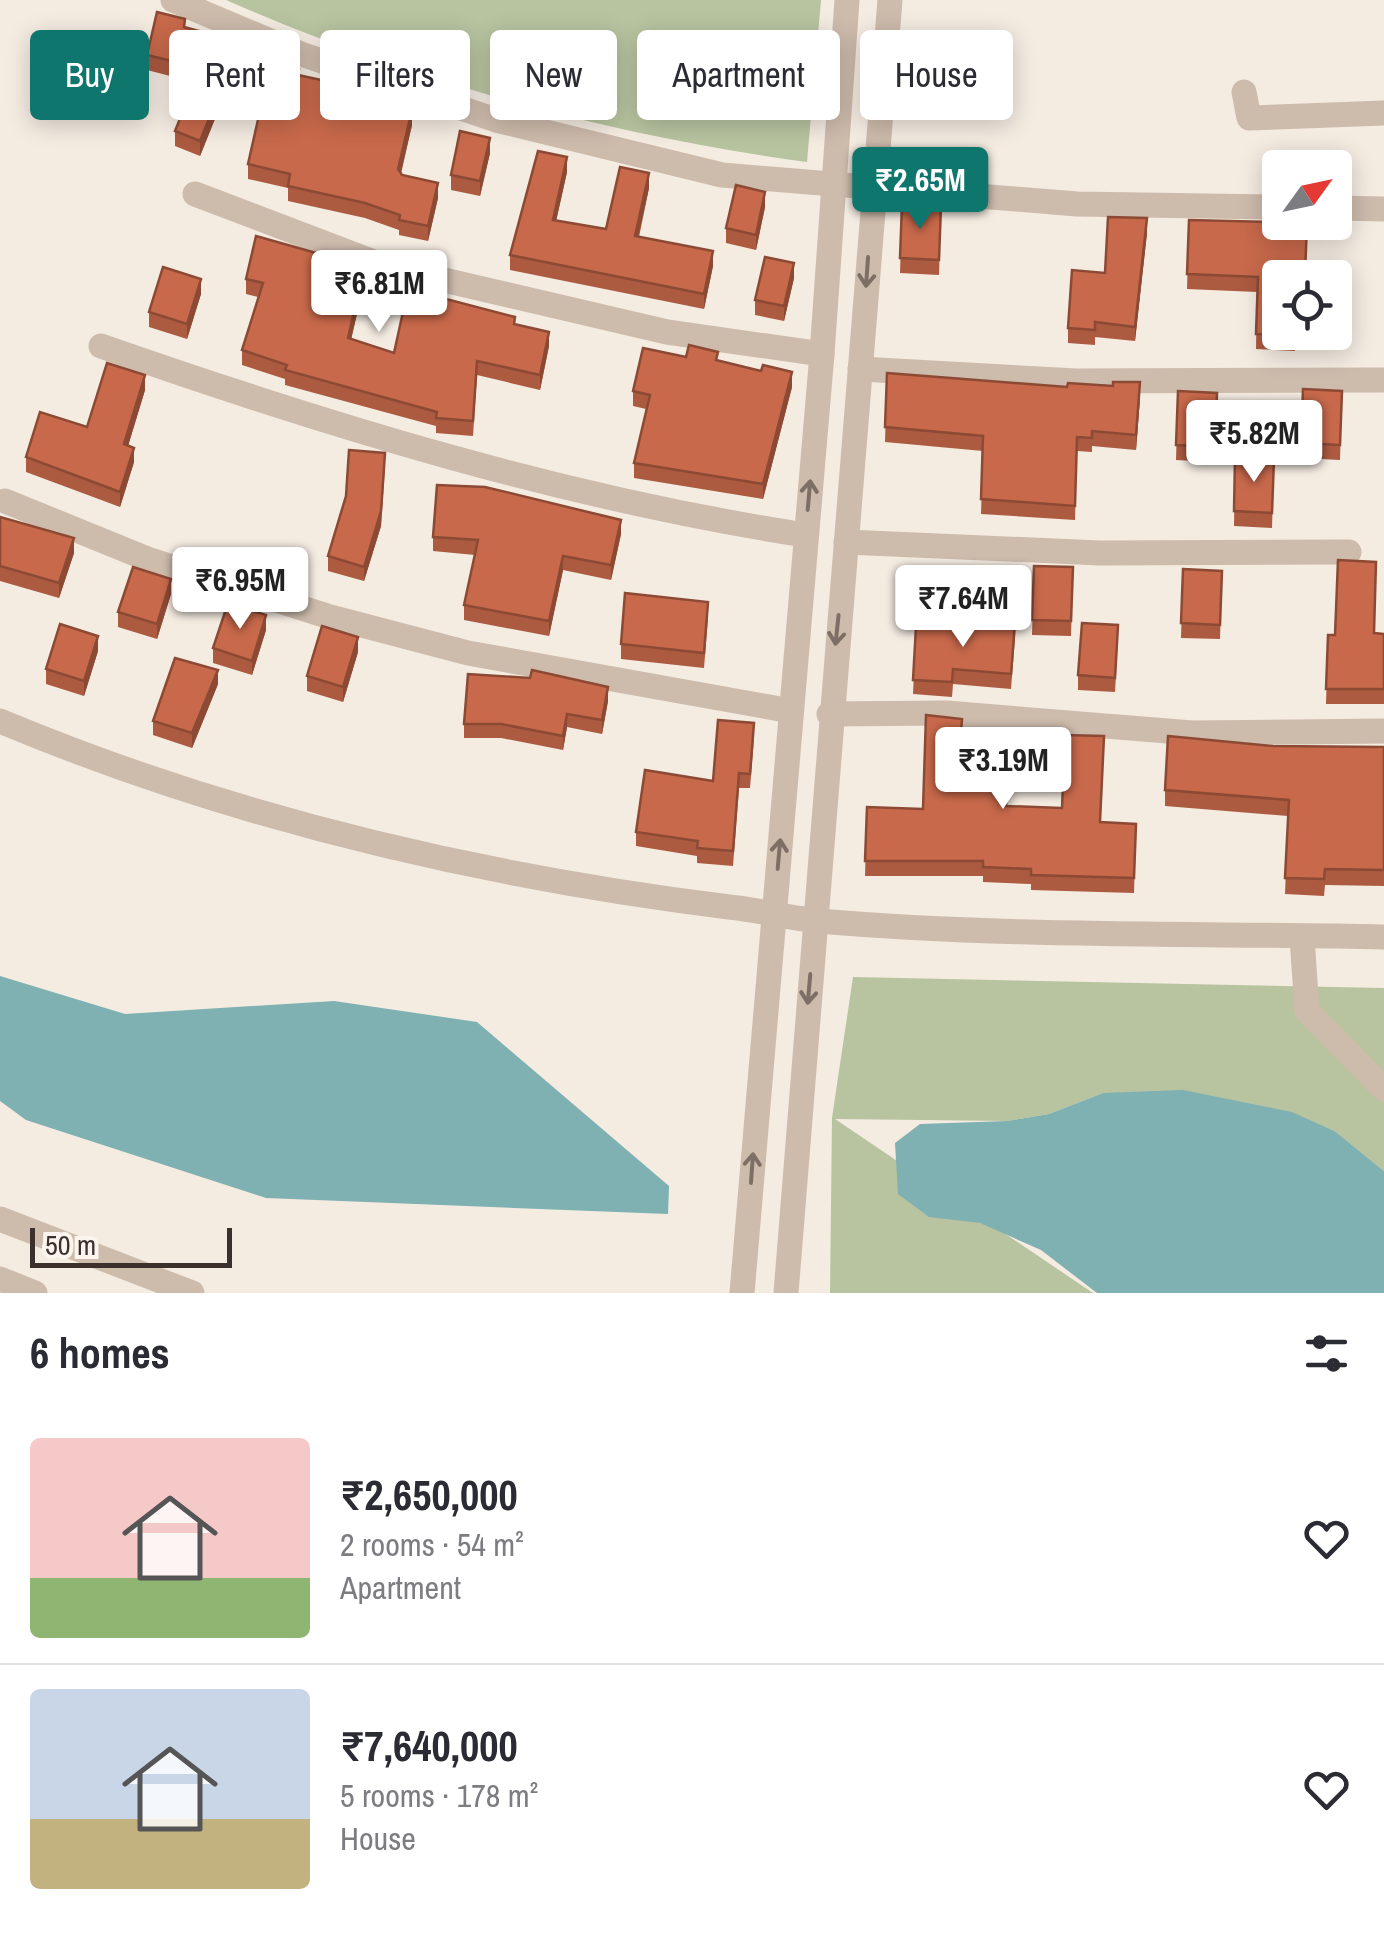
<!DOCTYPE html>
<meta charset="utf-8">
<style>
:root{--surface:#fff;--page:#f7f7f7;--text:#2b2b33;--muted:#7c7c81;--line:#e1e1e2;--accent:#0f766e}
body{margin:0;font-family:"Archivo Narrow",sans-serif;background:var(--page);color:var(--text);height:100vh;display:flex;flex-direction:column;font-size:38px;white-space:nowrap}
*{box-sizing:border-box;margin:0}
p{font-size:32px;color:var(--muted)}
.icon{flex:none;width:55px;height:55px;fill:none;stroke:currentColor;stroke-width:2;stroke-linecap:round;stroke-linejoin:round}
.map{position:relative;height:1293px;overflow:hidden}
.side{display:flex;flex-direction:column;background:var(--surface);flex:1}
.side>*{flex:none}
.guide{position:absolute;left:30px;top:30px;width:1325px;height:90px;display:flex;gap:20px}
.needle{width:65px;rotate:57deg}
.fabs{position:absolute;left:1262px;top:150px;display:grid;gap:20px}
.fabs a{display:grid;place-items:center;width:90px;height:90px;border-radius:10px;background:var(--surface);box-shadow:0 5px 25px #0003;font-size:50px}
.scale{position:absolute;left:30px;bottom:25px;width:202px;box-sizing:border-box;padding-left:10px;border:5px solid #3b302b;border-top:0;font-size:28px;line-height:35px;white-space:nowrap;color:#3b302b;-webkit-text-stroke:8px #fbf5ee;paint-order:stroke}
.price{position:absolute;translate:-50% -85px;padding:0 22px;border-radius:10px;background:#fff;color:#222;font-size:32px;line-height:65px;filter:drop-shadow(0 2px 5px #0008)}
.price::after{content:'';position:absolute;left:50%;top:60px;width:30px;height:22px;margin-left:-15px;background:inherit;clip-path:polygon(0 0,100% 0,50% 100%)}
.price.current{background:var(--accent);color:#fff}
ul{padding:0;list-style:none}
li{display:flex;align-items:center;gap:30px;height:250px;padding:0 30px}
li+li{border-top:2px solid var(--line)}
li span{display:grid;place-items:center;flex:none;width:280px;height:200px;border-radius:10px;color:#555}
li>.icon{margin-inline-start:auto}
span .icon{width:120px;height:120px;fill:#fffc;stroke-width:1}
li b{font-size:42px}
h2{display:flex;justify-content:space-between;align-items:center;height:120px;padding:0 30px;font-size:42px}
.chip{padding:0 35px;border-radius:10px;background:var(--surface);box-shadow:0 5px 25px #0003;font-size:35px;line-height:90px}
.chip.current{background:var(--accent);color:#fff}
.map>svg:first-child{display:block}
.green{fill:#b8c4a0}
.water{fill:#7fb0b2}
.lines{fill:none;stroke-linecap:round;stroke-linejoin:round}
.minor{stroke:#cdbbac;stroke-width:25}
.wall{fill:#ac5a40;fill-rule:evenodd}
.shaded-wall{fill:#8c4a34}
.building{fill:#c8694b;stroke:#8c4a34;stroke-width:2.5}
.oneway{stroke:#7d6f65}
</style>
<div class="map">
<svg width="1384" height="1293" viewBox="0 0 1384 1293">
<rect width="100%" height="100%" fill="#f4ebe1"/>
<g class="green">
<path d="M226 0H821L807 162C608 135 410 81 226 0Z"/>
<path d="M853 977 1384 988V1171L1336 1132 1103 1093 1049 1114 1007 1121 835 1119 1093 1293H830L832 1118Z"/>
</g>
<g class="water">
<path d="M0 976 125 1014 334 1001 477 1022 669 1186 668 1214 266 1198 26 1120 0 1101Z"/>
<path d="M1183 1090 1292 1112 1336 1132 1384 1171V1293H1097L1041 1250 980 1223 929 1217 898 1194 895 1143 920 1124 1007 1121 1049 1114 1103 1093Z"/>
</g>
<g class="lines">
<g class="minor">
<path d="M173 0 301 54 496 120 722 175 1077 204 1280 207"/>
<path d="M1244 92 1249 118 1384 113"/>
<path d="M195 194 384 266 667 332 822 354"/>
<path d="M1335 208 1384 209"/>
<path d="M101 346C330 426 565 498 805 535"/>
<path d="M860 369 1076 381 1384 380"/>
<path d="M5 501 150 560 327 616 468 653 791 711"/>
<path d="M846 542 1100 553 1349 552"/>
<path d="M829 714 946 713 1192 733 1384 731"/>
<path d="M0 721C232 818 480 876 729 907 759 910 789 918 818 921 1007 937 1195 933 1384 937"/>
<path d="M1302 937 1307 1011 1384 1089"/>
<path d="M0 1219 192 1293"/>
<path d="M0 1279 35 1293"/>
<path d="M742 1293 822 354 847 0"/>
<path d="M786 1293 890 0"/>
</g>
</g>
<g class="wall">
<path d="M185 28 335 89 412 125 401 174 438 198 428 241 399 235V230L365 218 288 201V188L248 179V164L261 107 223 99 200 156 175 146V131L191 90 178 87V78L147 70V55Z"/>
<path d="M490 153 480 196 451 190V175Z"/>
<path d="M567 172 556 221 606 229 649 188 639 237 713 266 704 309 510 270V255Z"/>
<path d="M902 204 941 206 939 275 900 273Z"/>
<path d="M765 207 756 250 726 243V228Z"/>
<path d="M1189 220 1305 275 1340 274 1341 341H1295V351L1256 349 1257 292 1187 289ZM1335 278V332H1280Z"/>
<path d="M1147 233 1135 341 1095 337V345L1068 343V328L1105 273Z"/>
<path d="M323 264 363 288 351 339 394 353 515 324 549 346 540 390 477 375 473 436 436 433V426L285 385V379L242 365V350L258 297 246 294V279Z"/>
<path d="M794 278 784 321 755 315V300Z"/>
<path d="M201 294 187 339 149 327V312Z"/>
<path d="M686 357 718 361 792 387 763 499 634 478V463L646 409 633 406V391Z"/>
<path d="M887 373 1067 387 1140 397 1136 450 1092 446V452L1077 451 1075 520 981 514 983 451 885 442Z"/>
<path d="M1303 389 1342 391 1340 460 1301 458Z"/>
<path d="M145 390 128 446 134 462 120 507 26 472V457L87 427Z"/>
<path d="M1178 391 1217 393 1215 462 1176 460Z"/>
<path d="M1235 457 1274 459 1272 528 1234 526Z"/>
<path d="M385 467 381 526 364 581 328 571V556Z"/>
<path d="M0 517 74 553 59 598 0 581Z"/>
<path d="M621 534 611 580 563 570 549 636 464 620V605L475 555 433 551V537Z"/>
<path d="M1034 566 1073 567 1071 636 1032 635Z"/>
<path d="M1183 569 1222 571 1220 639 1181 638Z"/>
<path d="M171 594 157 639 118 627V612Z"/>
<path d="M708 617 704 668 621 659V644Z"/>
<path d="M916 626 1015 638 1011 689 953 684 952 697 913 694Z"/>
<path d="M266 630 252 675 213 663V648Z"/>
<path d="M1374 633 1384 634V704H1326L1328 635Z"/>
<path d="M1118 640 1115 692 1078 690V675Z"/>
<path d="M98 651 84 696 46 684V669Z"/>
<path d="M358 652 343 702 307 691V676Z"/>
<path d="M218 684 192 748 153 735V721Z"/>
<path d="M608 701 602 734 567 727 563 750 501 738H464V724Z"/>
<path d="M962 734 1007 806 1101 822 1136 824 1134 893 1031 890V884L983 882V876H865L867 807 923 809Z"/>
<path d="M754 738 750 788H739L733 866 697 863V856L636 846V832L713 781Z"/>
<path d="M1273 746 1384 747V886L1325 885 1324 896 1285 894 1288 816 1165 806V790Z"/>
</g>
<g class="shaded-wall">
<path d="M223 84V99L200 156V141Z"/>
<path d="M412 110V125L398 184V169Z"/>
<path d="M490 138V153L480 196V181Z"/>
<path d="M567 157V172L553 235V220Z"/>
<path d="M649 173V188L635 251V236Z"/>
<path d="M438 183V198L428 241V226Z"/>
<path d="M765 192V207L756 250V235Z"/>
<path d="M1147 218V233L1135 341V327Z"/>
<path d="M713 251V266L704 309V294Z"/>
<path d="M794 263V278L784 321V306Z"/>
<path d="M363 273V288L348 353V338Z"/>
<path d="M201 279V294L187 339V324Z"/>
<path d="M549 332V346L540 390V375Z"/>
<path d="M792 372V387L763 499V484Z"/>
<path d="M145 375V390L124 459V444Z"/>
<path d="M1140 382V397L1136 450V435Z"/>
<path d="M134 448V462L120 507V492Z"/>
<path d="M385 453 381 526 364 581V567Z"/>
<path d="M621 520V534L611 580V565Z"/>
<path d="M74 538V553L59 598V583Z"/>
<path d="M563 556V570L549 636V621Z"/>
<path d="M171 579V594L157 639V624Z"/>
<path d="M266 615V630L252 675V661Z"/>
<path d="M98 636V651L84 696V681Z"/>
<path d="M358 637V652L343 702V687Z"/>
<path d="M218 670V684L192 748V733Z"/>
<path d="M608 687V701L602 734V720Z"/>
<path d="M567 714V727L563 750V736Z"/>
</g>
<g class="building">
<path d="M157 12 185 19 184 27 262 48 259 59 299 69 298 75 335 83 334 89 412 110 398 169 402 175 438 183 428 226 399 220 400 215 365 203 288 186 290 174 248 164 264 93 223 84 200 141 175 131 197 76 178 72 180 63 147 55Z"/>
<path d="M460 131 490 138 480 181 451 175Z"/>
<path d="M538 151 567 157 553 220 606 229 620 167 649 173 635 236 713 251 704 294 510 255Z"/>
<path d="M736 185 765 192 756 235 726 228Z"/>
<path d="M902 204 941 206 939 260 900 258Z"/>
<path d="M1108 217 1147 218 1135 327 1095 322V330L1068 328 1072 270 1105 273Z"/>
<path d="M1189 220 1307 223 1305 275 1340 274 1341 326H1335V278H1280V332H1295V336L1256 334 1258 277 1187 274Z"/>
<path d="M256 236 323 255 321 264 363 273 348 338 394 353 408 289 515 317 514 324 549 332 540 375 477 361 473 421 436 418 437 412 285 370 287 365 242 350 263 283 246 279Z"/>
<path d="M765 257 794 263 784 306 755 300Z"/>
<path d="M163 267 201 279 187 324 149 312Z"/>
<path d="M689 345 718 352 716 360 761 371 763 365 792 372 763 484 634 463 650 395 633 391 643 348 686 357Z"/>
<path d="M107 363 145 375 124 444 134 448 120 492 26 457 40 412 87 427Z"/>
<path d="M887 373 1067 387 1068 383 1113 386V382H1140L1136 435 1092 431V438L1077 437 1075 506 981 499 983 436 885 427Z"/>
<path d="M1303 389 1342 391 1340 445 1301 443Z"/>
<path d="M1178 391 1217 393 1215 447 1176 445Z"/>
<path d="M349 450 385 453 381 511 364 567 328 556 346 496Z"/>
<path d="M1235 457 1274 459 1272 513 1234 511Z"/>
<path d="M437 485 485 487 621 520 611 565 563 556 549 621 464 605 478 540 433 537Z"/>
<path d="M0 517 74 538 59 583 0 566Z"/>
<path d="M1338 560 1376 562 1374 633 1384 634V689H1326L1328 635H1335Z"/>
<path d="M1034 566 1073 567 1071 621 1032 620Z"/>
<path d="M133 567 171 579 157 624 118 612Z"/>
<path d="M1183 569 1222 571 1220 625 1181 623Z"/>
<path d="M625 593 708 602 704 653 621 644Z"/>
<path d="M228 603 266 615 252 661 213 648Z"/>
<path d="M979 620 1015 623 1011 674 953 669 952 682 913 680 916 626 978 628Z"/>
<path d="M1082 623 1118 625 1115 678 1078 675Z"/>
<path d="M60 624 98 636 84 681 46 669Z"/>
<path d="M322 626 358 637 343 687 307 676Z"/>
<path d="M175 658 218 670 192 733 153 721Z"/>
<path d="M532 670 608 687 602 720 567 714 563 736 501 724H464L468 674 530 678Z"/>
<path d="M926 715 962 719 961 734 1009 736 1006 806 1062 808 1065 735 1104 736 1100 822 1136 824 1134 878 1031 875V869L983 867V861H865L867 807 923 809Z"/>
<path d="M718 720 754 723 750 774 739 773 733 851 697 848 698 841 636 832 645 770 713 781Z"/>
<path d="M1168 736 1273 746 1384 747V870L1325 869 1324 879 1285 878 1289 800 1165 790Z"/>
</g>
<defs><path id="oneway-shaft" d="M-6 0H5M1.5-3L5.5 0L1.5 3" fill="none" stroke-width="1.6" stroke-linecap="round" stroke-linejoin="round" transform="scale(2.5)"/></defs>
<g class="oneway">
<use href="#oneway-shaft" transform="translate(867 272) rotate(94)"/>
<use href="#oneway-shaft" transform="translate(809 495) rotate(-85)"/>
<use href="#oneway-shaft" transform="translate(837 630) rotate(96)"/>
<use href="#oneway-shaft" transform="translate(779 854) rotate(-85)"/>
<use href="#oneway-shaft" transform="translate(809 989) rotate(95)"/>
<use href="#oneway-shaft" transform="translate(752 1168) rotate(-86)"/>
</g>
</svg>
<div class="fabs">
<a><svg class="needle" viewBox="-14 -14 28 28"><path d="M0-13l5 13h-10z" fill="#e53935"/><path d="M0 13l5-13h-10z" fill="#7c7c81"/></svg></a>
<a><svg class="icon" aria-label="locate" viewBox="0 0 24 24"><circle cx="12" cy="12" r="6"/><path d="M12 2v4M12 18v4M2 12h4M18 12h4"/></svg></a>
</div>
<div class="scale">50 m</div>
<b class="price current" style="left:920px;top:232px">₹2.65M</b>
<b class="price" style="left:379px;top:335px">₹6.81M</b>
<b class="price" style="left:1254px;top:485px">₹5.82M</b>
<b class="price" style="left:240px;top:632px">₹6.95M</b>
<b class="price" style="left:963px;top:650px">₹7.64M</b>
<b class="price" style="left:1003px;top:812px">₹3.19M</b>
<div class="guide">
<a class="chip current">Buy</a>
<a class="chip">Rent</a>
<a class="chip">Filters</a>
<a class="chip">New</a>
<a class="chip">Apartment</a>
<a class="chip">House</a>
</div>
</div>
<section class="side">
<h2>6 homes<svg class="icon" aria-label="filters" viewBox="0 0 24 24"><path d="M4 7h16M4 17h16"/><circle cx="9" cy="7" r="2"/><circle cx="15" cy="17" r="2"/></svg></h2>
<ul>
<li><span style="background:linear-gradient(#f6c9c9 70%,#8fb573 0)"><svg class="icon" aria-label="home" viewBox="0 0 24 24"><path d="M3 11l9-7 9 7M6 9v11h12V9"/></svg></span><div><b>₹2,650,000</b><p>2 rooms · 54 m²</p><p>Apartment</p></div><svg class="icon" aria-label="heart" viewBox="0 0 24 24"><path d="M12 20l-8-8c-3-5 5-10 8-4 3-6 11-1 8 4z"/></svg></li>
<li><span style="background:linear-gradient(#c9d6e8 65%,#c2b280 0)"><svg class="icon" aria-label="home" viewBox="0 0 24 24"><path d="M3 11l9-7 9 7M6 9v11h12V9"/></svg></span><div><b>₹7,640,000</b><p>5 rooms · 178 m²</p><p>House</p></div><svg class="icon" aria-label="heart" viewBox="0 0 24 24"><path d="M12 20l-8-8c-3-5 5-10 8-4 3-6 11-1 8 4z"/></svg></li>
</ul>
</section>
